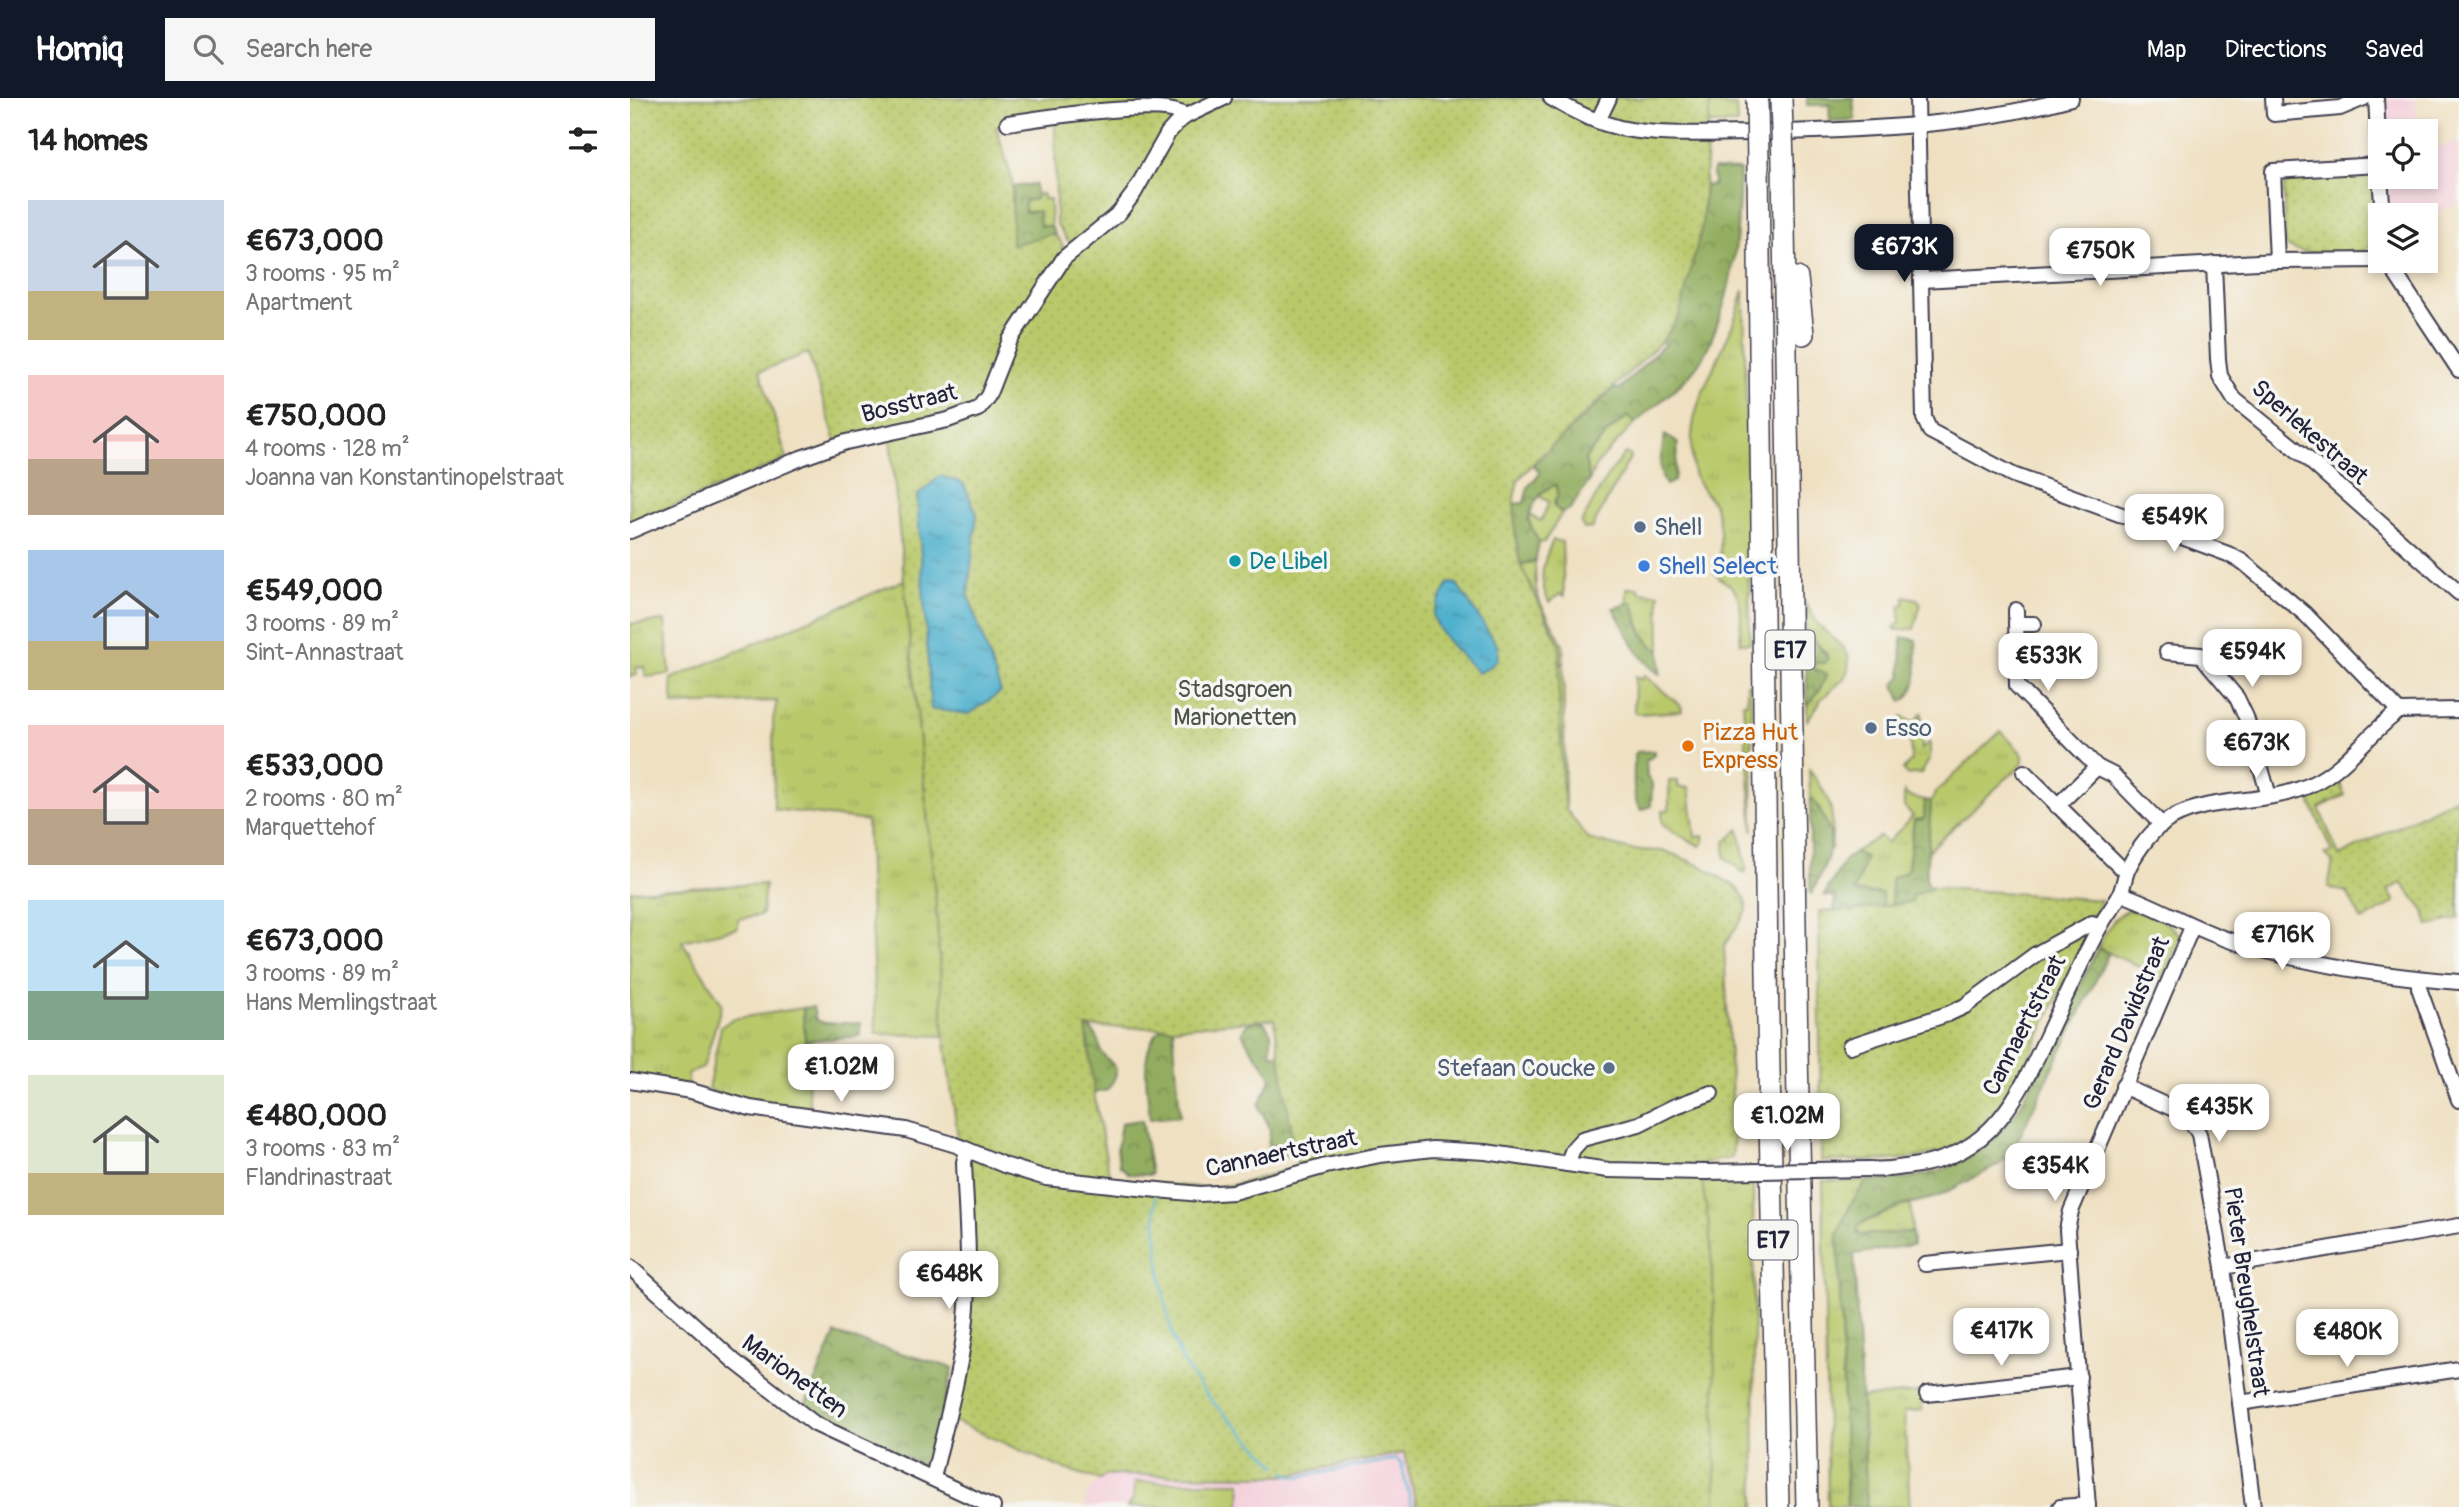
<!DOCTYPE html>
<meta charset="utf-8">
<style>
:root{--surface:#fff;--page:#f6f6f6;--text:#222;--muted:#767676;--accent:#111827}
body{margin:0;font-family:Pangolin,sans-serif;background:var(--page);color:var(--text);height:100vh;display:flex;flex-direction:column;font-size:26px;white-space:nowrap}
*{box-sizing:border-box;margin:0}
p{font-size:23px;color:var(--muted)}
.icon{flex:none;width:38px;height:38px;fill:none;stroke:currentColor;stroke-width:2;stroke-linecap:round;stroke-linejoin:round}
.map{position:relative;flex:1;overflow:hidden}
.side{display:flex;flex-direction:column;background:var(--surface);width:630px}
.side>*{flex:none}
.fabs{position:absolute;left:1738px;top:21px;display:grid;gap:14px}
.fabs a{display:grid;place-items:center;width:70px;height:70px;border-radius:0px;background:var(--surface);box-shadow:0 4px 10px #0003;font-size:35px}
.price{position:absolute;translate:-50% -60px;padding:0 16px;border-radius:14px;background:#fff;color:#222;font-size:23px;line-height:46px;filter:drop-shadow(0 2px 4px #0008)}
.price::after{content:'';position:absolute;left:50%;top:42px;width:21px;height:16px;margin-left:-10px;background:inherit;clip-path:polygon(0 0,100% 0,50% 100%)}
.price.active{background:var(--accent);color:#fff}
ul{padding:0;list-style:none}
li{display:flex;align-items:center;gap:21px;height:175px;padding:0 28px}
li span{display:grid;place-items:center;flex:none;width:196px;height:140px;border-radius:0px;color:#555}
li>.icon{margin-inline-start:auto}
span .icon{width:84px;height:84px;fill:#fffc;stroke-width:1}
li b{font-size:30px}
h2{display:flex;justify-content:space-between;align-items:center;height:84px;padding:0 28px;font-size:30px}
header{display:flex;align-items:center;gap:42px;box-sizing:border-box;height:98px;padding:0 35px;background:var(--accent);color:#fff}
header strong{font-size:33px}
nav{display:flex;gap:38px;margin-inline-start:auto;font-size:24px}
.search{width:490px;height:63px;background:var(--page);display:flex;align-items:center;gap:18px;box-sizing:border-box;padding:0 24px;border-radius:0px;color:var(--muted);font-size:26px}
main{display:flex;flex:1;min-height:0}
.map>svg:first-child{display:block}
.built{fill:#f5cfdb}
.grass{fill:url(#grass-tufts);stroke:#6e7653;stroke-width:2}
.forest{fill:url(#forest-crowns);stroke:#5a684d;stroke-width:2}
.park{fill:url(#park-dots);stroke:#6e7653;stroke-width:2;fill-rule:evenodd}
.water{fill:url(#water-ripples);stroke:#386a84;stroke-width:2}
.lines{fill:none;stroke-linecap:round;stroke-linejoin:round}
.stream{stroke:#4fb1ce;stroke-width:2.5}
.minor-casing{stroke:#413e4f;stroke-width:18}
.highway-casing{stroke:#413e4f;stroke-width:24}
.minor{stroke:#fff;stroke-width:14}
.highway{stroke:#fff;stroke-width:21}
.minor-bridge-casing{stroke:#413e4f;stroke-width:18;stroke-linecap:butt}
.highway-bridge-casing{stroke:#413e4f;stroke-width:24;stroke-linecap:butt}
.minor-bridge{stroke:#fff;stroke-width:14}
.highway-bridge{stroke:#fff;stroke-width:21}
.service-dot{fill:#5c6f8a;stroke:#f6f6f2;stroke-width:2.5}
.culture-dot{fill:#0f9aa8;stroke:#f6f6f2;stroke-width:2.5}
.shop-dot{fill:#3f7fe0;stroke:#f6f6f2;stroke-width:2.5}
.food-dot{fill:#e8710a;stroke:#f6f6f2;stroke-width:2.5}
.labels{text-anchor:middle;stroke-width:7;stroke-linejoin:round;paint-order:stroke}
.shield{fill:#f6f6f2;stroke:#626272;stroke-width:2}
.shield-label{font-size:23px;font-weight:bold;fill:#22223b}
.street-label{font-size:24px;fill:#22223b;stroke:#f6f6f2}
.service-label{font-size:24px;fill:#4e5e75;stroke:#f6f6f2;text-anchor:start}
.culture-label{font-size:24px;fill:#0d838f;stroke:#f6f6f2;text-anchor:start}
.shop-label{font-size:24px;fill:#366cbe;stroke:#f6f6f2;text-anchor:start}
.park-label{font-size:24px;fill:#4f5449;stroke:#f6f6f2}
.food-label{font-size:24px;fill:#c56008;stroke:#f6f6f2;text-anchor:start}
</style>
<header>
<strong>Homiq</strong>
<div class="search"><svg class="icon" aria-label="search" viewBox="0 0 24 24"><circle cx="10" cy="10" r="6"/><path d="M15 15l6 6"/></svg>Search here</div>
<nav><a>Map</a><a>Directions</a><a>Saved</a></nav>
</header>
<main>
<section class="side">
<h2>14 homes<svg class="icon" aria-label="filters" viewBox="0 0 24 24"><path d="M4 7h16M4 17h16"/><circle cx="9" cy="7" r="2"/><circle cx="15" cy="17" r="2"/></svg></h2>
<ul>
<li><span style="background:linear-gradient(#c9d6e8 65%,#c2b280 0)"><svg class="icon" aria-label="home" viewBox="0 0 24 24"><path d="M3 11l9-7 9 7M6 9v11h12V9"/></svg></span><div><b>€673,000</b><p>3 rooms · 95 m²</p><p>Apartment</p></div></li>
<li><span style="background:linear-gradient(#f6c9c9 60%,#b9a48a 0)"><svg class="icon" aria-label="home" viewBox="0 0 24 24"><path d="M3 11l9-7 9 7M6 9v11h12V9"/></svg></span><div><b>€750,000</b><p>4 rooms · 128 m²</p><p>Joanna van Konstantinopelstraat</p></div></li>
<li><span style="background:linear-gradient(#a9c7e8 65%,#c2b280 0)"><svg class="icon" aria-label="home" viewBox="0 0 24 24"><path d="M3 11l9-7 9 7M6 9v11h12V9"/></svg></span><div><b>€549,000</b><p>3 rooms · 89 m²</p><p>Sint-Annastraat</p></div></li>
<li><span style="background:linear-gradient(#f6c9c9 60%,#b9a48a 0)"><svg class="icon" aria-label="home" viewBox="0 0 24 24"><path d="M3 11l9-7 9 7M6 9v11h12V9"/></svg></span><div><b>€533,000</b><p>2 rooms · 80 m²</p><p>Marquettehof</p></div></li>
<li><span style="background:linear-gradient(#bfe0f5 65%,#7fa58c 0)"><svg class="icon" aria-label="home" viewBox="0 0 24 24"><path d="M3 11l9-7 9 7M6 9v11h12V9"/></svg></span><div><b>€673,000</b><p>3 rooms · 89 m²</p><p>Hans Memlingstraat</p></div></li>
<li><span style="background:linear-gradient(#dfe7d0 70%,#c2b280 0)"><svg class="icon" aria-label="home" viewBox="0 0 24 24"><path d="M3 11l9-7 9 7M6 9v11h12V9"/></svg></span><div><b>€480,000</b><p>3 rooms · 83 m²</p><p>Flandrinastraat</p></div></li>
</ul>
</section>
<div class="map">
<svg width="1829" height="1409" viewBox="0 0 1829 1409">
<defs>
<pattern id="grass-tufts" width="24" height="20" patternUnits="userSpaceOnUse" patternTransform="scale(1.75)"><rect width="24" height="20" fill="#b9c96b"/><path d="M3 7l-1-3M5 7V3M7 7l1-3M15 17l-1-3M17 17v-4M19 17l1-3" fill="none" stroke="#9fac5e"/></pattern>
<pattern id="forest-crowns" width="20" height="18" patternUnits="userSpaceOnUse" patternTransform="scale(1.75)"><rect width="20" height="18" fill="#92ad5f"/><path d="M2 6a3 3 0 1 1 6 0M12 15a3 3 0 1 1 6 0" fill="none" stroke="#778c50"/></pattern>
<pattern id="park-dots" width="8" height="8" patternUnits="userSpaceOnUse" patternTransform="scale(1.75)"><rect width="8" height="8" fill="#b9c96b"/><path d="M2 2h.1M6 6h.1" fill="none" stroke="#9fac5e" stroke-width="1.8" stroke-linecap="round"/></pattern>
<pattern id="water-ripples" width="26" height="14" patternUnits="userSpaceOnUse" patternTransform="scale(1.75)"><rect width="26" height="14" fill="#4fb1ce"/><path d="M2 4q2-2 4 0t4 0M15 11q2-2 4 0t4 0" fill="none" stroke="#4190a8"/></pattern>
</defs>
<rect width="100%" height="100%" fill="#f6f6f2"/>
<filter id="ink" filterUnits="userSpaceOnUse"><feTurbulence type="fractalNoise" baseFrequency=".0143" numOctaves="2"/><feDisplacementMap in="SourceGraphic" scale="14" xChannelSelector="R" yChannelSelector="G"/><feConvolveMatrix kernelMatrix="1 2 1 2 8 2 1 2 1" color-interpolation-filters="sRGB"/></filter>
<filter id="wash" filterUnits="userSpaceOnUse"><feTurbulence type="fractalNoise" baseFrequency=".00686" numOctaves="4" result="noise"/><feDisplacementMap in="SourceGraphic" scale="28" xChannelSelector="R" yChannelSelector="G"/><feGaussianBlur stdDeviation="1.57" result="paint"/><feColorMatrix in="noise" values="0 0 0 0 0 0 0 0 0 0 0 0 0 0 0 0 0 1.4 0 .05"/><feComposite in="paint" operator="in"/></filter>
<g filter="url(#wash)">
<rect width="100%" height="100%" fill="#efe0c1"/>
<g class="built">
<path d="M1759 0H1785L1790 33H1756L1755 5Z"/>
<path d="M1827 44 1829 106 1796 118 1760 117 1758 79H1796V53Z"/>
<path d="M774 1355 787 1409H455L458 1393 476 1377 653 1378Z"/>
</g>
<g class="grass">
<path d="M1080 6 1106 8 1107 26H1050Z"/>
<path d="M406 96H413V101H420L421 128H410L395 114V103L406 101Z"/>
<path d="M1114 192 1120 545H1110C1110 528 1115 503 1102 489 1096 484 1089 481 1084 474 1094 462 1091 421 1084 407 1077 394 1064 385 1063 370 1055 311 1080 283 1100 233 1106 219 1110 205 1114 192Z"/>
<path d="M998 318 1005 325 967 366 959 383 955 360 977 335Z"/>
<path d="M995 355 1001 358 962 430 954 431 951 425 976 380Z"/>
<path d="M926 386 928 397 924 403 928 412 932 415 914 444 909 445C903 437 897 427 900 417L911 423 919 404 909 398 915 390Z"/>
<path d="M923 442 932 444 934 498 930 496 919 504C907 482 913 463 923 442Z"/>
<path d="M905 464 906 490 910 504 933 546 935 699 936 711 941 720 918 717 935 699 932 683 929 592 930 548 890 466Z"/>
<path d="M274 482 306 806 314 938 246 936 237 723 144 711 143 622 147 603 43 607 41 581Z"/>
<path d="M997 490H1008L1010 494 1029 496 1030 553C1012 544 1008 522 1003 505L997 506Z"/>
<path d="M1275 498 1287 501 1291 506 1284 531 1265 532 1264 530 1270 524V508L1274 507Z"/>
<path d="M1176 506 1189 528 1214 550 1219 560 1218 572 1213 582 1189 603 1190 605 1177 622V608L1190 591 1188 574 1184 571V565L1197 556 1187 546 1180 534H1176Z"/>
<path d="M35 523 40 576 16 579 14 569 6 570 7 577 0 579V526Z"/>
<path d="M1014 577 1051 608 1052 613 1007 616 1004 614 1005 578 1012 582Z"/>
<path d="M1117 586H1121L1123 733 1113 605H1117Z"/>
<path d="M1292 615V651L1300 644V661L1291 675 1277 677 1273 672 1281 663 1280 630 1272 635V618L1283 625Z"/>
<path d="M1371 633 1393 657V665L1298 753 1301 703 1305 695Z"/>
<path d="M1179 671C1202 704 1205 711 1201 752V736L1190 712 1180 698Z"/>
<path d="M1039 683H1048V689L1059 690 1065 739 1073 738 1074 744 1070 748 1038 731 1032 725V713L1039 712Z"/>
<path d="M1274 694 1278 698 1295 702 1294 721 1284 722 1278 770 1274 775 1261 781 1262 806 1252 809V796L1224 794 1236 760 1225 754 1250 738 1257 745 1283 718 1274 708Z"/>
<path d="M1109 731 1116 768V774L1114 775 1095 759V744Z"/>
<path d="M135 786 132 817 108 821V830L52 843 92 906 73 970 57 976 59 987 0 979V793Z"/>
<path d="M1497 812C1517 814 1537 822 1551 838L1533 880 1468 850C1475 835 1482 820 1497 812Z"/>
<path d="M173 910 180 1015 134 1009 78 991 91 929 102 921Z"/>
<path d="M1123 1083 1125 1409H1086L1085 1373 1000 1409 1058 1085Z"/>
<path d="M1193 1083H1237L1221 1106 1208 1136 1217 1409H1198Z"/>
<path d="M1281 1107 1282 1134 1227 1137 1228 1127 1271 1108Z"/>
<path d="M1292 1294V1312L1274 1314 1280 1409H1237L1232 1300Z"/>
<path d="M505 1384H611L610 1409H497L504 1400Z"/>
</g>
<g class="forest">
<path d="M1177 0H1223L1225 22 1200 23 1199 7H1177Z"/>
<path d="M1083 71 1110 72C1108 129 1107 178 1085 232 1079 247 1073 262 1062 274 1046 293 1024 308 1005 325L998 318 977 335 955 360 959 383 941 410 932 415 924 408 928 397 926 387C910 391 903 406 898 422L909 445 905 464 890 466 885 435 884 406 894 405 898 389 910 375 903 366 985 289 988 292 1035 246 1032 243 1044 227 1072 128 1075 88 1084 87Z"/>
<path d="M405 86 406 101 395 103V114L409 113 410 128H421L426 138 422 136 381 147 383 89Z"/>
<path d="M1035 337 1048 345 1044 383 1036 387C1026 373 1032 353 1035 337Z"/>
<path d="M1003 504C1007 522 1012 544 1030 553V576C1008 564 996 531 983 510Z"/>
<path d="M1176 534H1181L1182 539 1198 560 1195 565H1184L1185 572 1197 576 1190 591 1177 608Z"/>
<path d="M1272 539 1286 542C1286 563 1292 591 1272 604L1264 587 1271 579Z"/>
<path d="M1024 653V657L1016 663 1017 679 1022 686 1021 708 1011 712C1000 700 1005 673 1004 657L1006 654Z"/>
<path d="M1180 698C1212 741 1201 752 1182 796L1180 795Z"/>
<path d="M1295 702 1301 703 1296 780 1298 787 1303 789 1282 798V804L1262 806 1261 781 1274 775 1278 770 1284 722 1294 721Z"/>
<path d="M1225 754 1236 760 1224 794 1252 796V809L1223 813H1204L1205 799 1194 797 1215 762Z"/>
<path d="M1468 850 1479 855 1382 1054 1367 1068 1307 1099 1271 1108 1228 1127V1137L1282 1134 1283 1147 1224 1156 1237 1409H1217L1208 1136 1212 1124 1221 1106 1237 1083C1304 1082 1351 1066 1389 1010Z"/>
<path d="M183 909 186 922 195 925H231L230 938 175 943 173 910Z"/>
<path d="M627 923 635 925 641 935V956H650L665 1051 647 1062H640C635 1051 639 1045 640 1034 640 1024 631 1017 629 1007L641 981C635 963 618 953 612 934L617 926Z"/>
<path d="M456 928C467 934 468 942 471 952 477 969 498 964 477 992L464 995Z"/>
<path d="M532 930H543L550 1018 520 1021C518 992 507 951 532 930Z"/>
<path d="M512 1022 521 1077 499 1076 489 1067 487 1050 491 1025Z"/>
<path d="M205 1236 323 1270 299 1370 186 1321 173 1312Z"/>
</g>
<g class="park">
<path d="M0 0H1080L1072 128 1049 218 1032 243 903 366 888 382 884 400 885 435 890 466 930 548 929 592 932 683 936 711 958 741 1002 752 1036 753 1073 769 1105 788 1115 800 1117 813 1094 848 1104 1038 1102 1060 1069 1066 1079 1127 1084 1199 1086 1409H787L774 1355 653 1378 476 1377 470 1382 429 1369 321 1322 337 1251 338 1071 328 1040 314 938 306 806 260 340 206 343 178 255 130 273 157 361 0 426ZM425 22 426 125 437 142 442 145 435 152 429 141 421 136 382 147V80L366 29ZM644 921 667 1069 612 1085 581 1090 480 1082 464 995 456 929 543 930Z"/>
<path d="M1735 74 1743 79C1747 98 1752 142 1734 153 1712 153 1670 161 1654 145V79Z"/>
<path d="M1708 681 1715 697 1689 710 1709 758 1829 698V820L1798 828 1794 813 1772 785 1758 792 1765 804 1732 823 1717 794 1698 790 1703 764 1695 756 1702 754 1677 696Z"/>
<path d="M1303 789 1471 802C1465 813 1462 825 1457 837 1446 863 1433 888 1421 913 1394 968 1368 1039 1302 1056 1267 1065 1227 1062 1191 1063L1189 813H1223L1282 804V798Z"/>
</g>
<g class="water">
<path d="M310 378 333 385 347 416 338 496 371 594 339 616 301 611 287 398Z"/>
<path d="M819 485 827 486 867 547C872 563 861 569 848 575 832 557 809 540 803 516Z"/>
</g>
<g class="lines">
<g class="stream">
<path d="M525 1099C525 1139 534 1230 553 1263 575 1304 615 1334 647 1368"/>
<path d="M655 1375 669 1379 766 1361 771 1365 782 1409"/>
</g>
</g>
</g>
<g filter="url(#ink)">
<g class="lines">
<defs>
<g id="minor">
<path d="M921 0C942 13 965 24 990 30 1031 39 1081 35 1123 35 1229 32 1338 29 1441 0"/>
<path d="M1287 0 1294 320 1300 333 1383 377 1598 456 1613 464 1675 516 1769 613 1829 612"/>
<path d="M1643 0 1644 16 1710 10 1734 0"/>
<path d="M1746 0 1750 75"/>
<path d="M968 23 979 0"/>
<path d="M378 25C411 20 535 0 556 18"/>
<path d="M1750 79 1753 117"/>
<path d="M1647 163 1643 73 1749 67"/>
<path d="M1757 163 1829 272"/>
<path d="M1584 166 1588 261 1590 278 1604 301 1678 361 1829 495"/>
<path d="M1292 182 1647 163 1750 162"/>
<path d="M0 433 171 360 216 344 318 322 348 311 358 298 380 242 434 160 489 115 504 95 538 35 547 25 556 18 594 0"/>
<path d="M1386 512 1387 588 1467 669"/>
<path d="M1386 526H1404"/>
<path d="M1537 554 1571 557 1607 600 1616 619 1639 698"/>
<path d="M1394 674 1489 768"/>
<path d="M1427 708 1467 669 1483 677 1532 727"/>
<path d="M1491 796C1528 808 1561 830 1599 842 1673 866 1752 878 1829 884"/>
<path d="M1789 881V890L1829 1002"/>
<path d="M1220 948 1318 916 1335 908 1406 856 1462 825 1470 828"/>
<path d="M0 983 61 993 120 1010 276 1032 326 1047 374 1067 416 1080 518 1091 570 1096 603 1094 696 1068 750 1057 803 1051 856 1054 978 1072 1075 1074"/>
<path d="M1493 988 1557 1017 1569 1036 1593 1169 1623 1409"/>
<path d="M937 1066 943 1051 952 1041 1009 1026 1043 1009 1081 995"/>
<path d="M1239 1071C1253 1073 1268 1070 1282 1068 1373 1058 1397 977 1432 906 1445 879 1457 851 1472 825 1477 816 1484 808 1489 798 1493 791 1494 781 1497 773 1504 757 1518 737 1532 726 1571 698 1627 707 1670 691 1712 677 1735 638 1769 613"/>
<path d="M1295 1166 1439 1152"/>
<path d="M0 1169 104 1263 185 1326 363 1409"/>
<path d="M1593 1169 1829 1128"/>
<path d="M1297 1296 1449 1279"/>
<path d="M1610 1305 1829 1271"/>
<path d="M303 1380C315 1328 331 1274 336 1221 341 1169 336 1116 334 1064L337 1053"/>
<path d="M1430 1409 1458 1407"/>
<path d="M1458 1409 1437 1132 1441 1113 1562 829"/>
</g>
<g id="highway">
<path d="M1153 65 1167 954 1177 1409"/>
<path d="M1128 66 1137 875 1148 1409"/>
<path d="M1167 180 1173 236"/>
</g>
</defs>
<use href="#minor" class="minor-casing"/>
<use href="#highway" class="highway-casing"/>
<use href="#minor" class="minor"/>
<use href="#highway" class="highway"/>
<defs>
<path id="minor-bridge" d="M1075 1074 1239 1071"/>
<g id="highway-bridge">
<path d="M1151 1 1153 65"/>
<path d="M1127 2 1128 66"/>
</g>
</defs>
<use href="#minor-bridge" class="minor-bridge-casing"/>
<use href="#highway-bridge" class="highway-bridge-casing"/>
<use href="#minor-bridge" class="minor-bridge"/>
<use href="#highway-bridge" class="highway-bridge"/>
</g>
</g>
<g class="service-dot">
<circle cx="1010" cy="429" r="7"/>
<circle cx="1241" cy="630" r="7"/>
<circle cx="979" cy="970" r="7"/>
</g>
<circle class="culture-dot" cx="605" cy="463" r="7"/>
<circle class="shop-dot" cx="1014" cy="468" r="7"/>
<circle class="food-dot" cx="1058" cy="648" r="7"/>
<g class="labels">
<g class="shield">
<rect x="1135.5" y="532.5" width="49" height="39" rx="5"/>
<rect x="1118.5" y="1122.5" width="49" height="39" rx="5"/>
</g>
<g class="shield-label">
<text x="1160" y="560">E17</text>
<text x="1143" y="1150">E17</text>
</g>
<g class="street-label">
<text transform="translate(279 305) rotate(-14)" y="8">Bosstraat</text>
<text transform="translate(1680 334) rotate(41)" y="8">Sperlekestraat</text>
<text transform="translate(1496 925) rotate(-67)" y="8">Gerard Davidstraat</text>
<text transform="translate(1394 927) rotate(-63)" y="8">Cannaertstraat</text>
<text transform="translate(651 1055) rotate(-12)" y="8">Cannaertstraat</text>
<text transform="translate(1617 1194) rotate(82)" y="8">Pieter Breughelstraat</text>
<text transform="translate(165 1278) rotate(36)" y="8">Marionetten</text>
</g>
<g class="service-label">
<text x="1024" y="437">Shell</text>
<text x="1255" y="638">Esso</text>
<text x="965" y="978" text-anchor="end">Stefaan Coucke</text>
</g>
<g class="culture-label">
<text x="619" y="471">De Libel</text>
</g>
<g class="shop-label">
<text x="1028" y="476">Shell Select</text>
</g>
<g class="park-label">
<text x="605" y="599">Stadsgroen<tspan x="605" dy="28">Marionetten</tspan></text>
</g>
<g class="food-label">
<text x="1072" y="642">Pizza Hut<tspan x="1072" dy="28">Express</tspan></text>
</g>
</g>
</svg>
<div class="fabs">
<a><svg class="icon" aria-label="locate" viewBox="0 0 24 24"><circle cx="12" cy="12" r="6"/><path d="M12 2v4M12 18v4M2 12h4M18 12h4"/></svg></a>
<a><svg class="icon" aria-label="layers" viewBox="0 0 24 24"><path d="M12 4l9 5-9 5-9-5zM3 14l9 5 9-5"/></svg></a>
</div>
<b class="price active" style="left:1274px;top:186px">€673K</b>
<b class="price" style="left:1470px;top:190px">€750K</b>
<b class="price" style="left:1544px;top:456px">€549K</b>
<b class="price" style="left:1622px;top:591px">€594K</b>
<b class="price" style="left:1418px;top:595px">€533K</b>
<b class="price" style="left:1626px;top:682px">€673K</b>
<b class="price" style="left:1652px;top:874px">€716K</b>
<b class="price" style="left:211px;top:1006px">€1.02M</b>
<b class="price" style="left:1589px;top:1046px">€435K</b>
<b class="price" style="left:1157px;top:1055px">€1.02M</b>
<b class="price" style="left:1425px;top:1105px">€354K</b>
<b class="price" style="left:319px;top:1213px">€648K</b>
<b class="price" style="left:1371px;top:1270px">€417K</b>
<b class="price" style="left:1717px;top:1271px">€480K</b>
</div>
</main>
